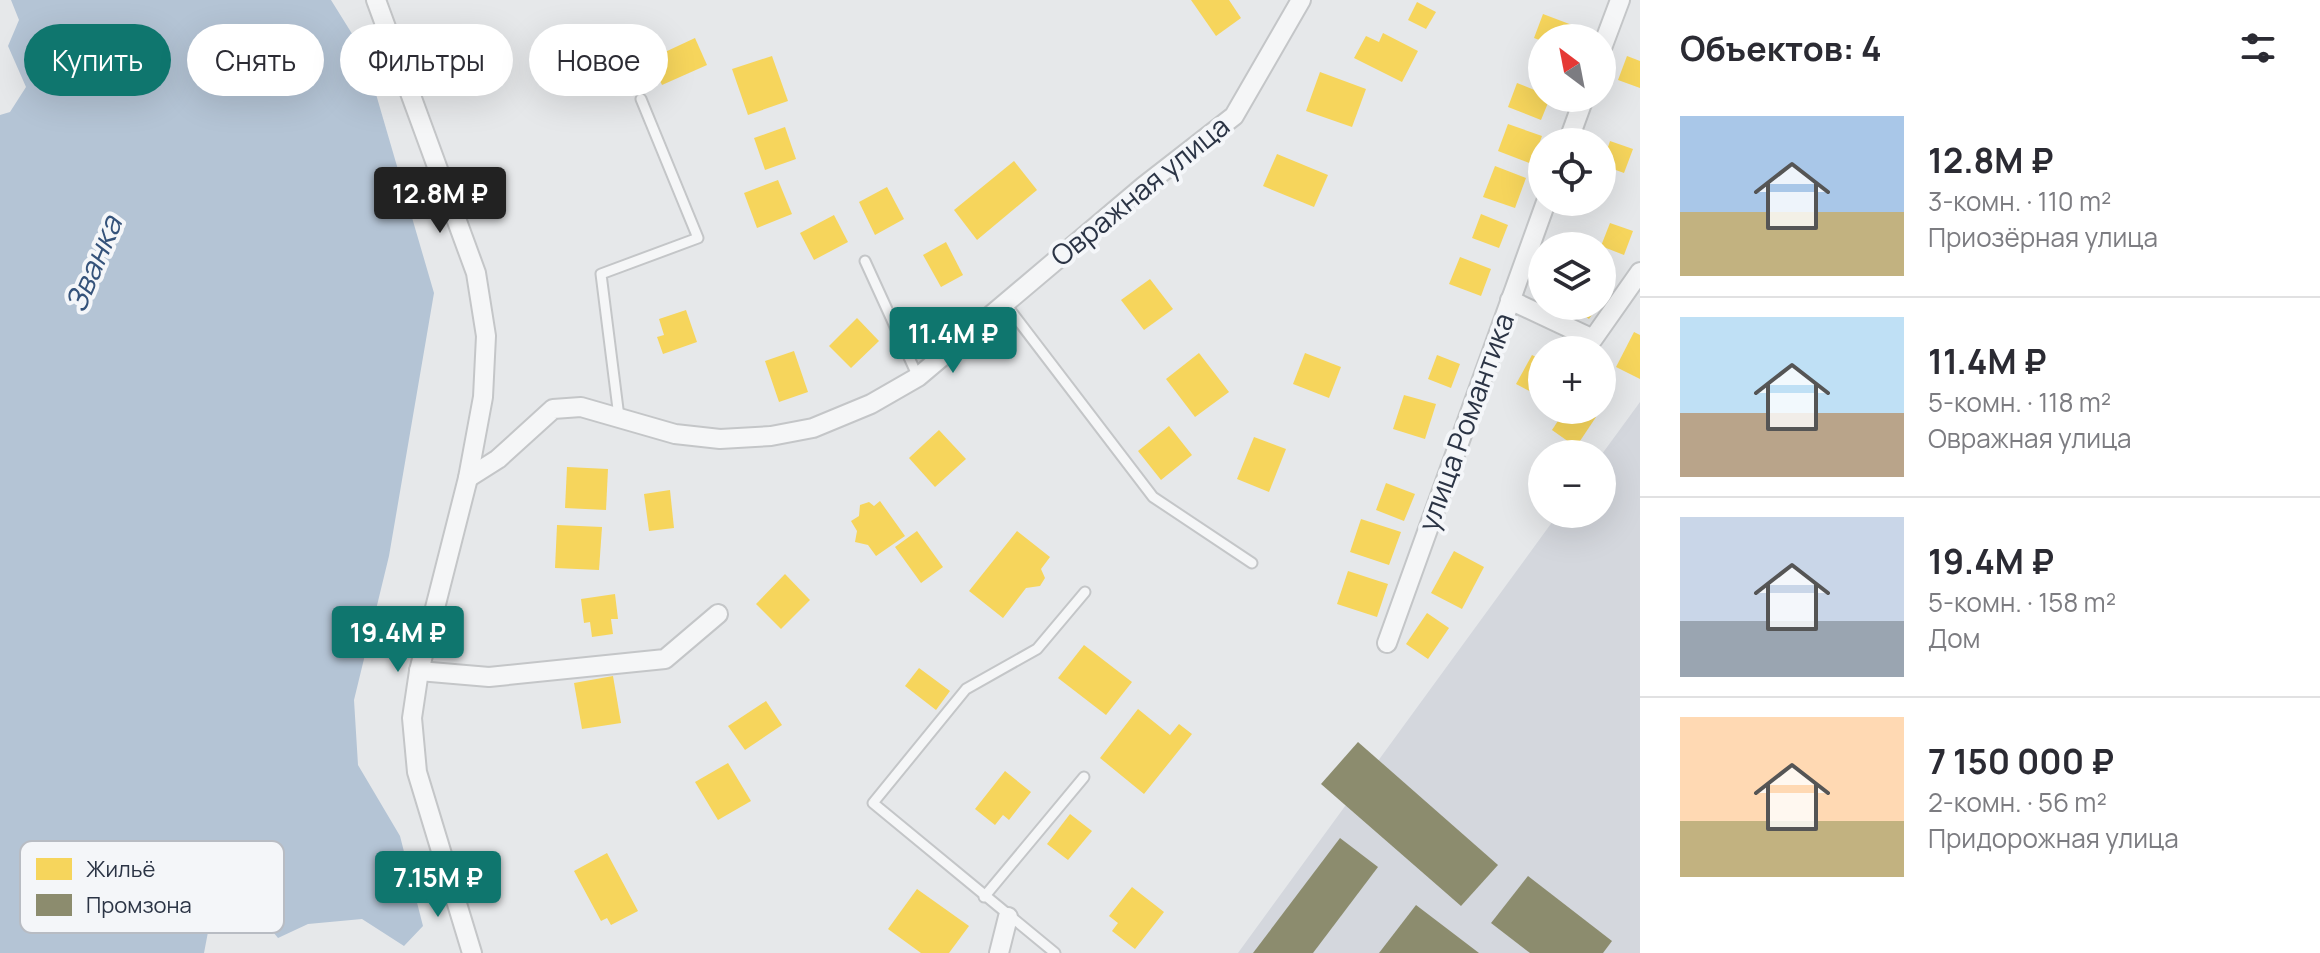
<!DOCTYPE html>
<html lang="ru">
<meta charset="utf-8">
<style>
:root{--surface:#fff;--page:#f7f7f7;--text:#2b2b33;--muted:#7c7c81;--line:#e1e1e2;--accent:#0f766e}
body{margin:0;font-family:Manrope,sans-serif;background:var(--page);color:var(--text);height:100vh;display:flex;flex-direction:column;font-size:30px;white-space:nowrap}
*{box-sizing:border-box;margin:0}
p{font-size:26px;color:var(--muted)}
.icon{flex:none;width:44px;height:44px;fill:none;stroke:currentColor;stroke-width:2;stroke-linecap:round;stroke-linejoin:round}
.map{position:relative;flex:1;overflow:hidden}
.drawer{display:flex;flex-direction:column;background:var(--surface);width:680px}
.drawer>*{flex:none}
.hud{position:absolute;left:24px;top:24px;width:760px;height:72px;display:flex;gap:16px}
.needle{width:52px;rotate:328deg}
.fabs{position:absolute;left:1528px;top:24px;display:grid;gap:16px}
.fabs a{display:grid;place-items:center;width:88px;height:88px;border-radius:50%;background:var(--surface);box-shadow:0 8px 32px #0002;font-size:40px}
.price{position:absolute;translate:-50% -68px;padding:0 18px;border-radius:8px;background:var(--accent);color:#fff;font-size:26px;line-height:52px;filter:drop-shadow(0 2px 4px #0008)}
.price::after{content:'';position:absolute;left:50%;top:48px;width:24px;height:18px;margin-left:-12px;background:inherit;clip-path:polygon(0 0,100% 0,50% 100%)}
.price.current{background:#222;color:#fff}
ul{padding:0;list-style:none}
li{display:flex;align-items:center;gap:24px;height:200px;padding:0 40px}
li+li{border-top:2px solid var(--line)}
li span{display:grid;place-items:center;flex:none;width:224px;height:160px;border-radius:0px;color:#555}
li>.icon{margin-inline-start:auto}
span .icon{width:96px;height:96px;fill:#fffc;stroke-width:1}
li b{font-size:34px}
h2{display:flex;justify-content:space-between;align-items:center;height:96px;padding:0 40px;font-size:34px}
.chip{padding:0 28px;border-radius:36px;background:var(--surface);box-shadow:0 8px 32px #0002;font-size:28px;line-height:72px}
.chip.current{background:var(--accent);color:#fff}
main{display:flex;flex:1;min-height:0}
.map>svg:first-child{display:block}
.built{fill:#d4d7dd}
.water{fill:#b4c4d5}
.homes{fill:#f6d55c}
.industry{fill:#8c8c6e}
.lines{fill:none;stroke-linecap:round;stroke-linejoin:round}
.service-casing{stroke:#c4c6c8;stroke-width:13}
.minor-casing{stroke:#c4c6c8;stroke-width:22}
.service{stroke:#f5f6f7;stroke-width:9}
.minor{stroke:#f5f6f7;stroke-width:18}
.labels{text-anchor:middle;stroke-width:8;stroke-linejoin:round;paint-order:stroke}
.street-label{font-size:28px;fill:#2b3445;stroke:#f4f6f9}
.water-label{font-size:30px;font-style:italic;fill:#34527a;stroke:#f4f6f9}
.key{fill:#f4f6f9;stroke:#b8bcc3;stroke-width:2}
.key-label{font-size:22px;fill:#2b3445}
</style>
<main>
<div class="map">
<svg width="1640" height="953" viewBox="0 0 1640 953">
<rect width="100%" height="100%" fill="#e6e8ea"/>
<path class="built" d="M1640 402V953H1238L1558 514H1602V454Z"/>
<path class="water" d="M11 0H331L364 53 434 293 389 556 354 700 358 765 400 836 423 926 404 946 362 919 308 924 278 938 264 921 235 913 208 932 204 953H0V115L10 112 26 87 8 46 19 20Z"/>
<g class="homes">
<path d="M1191 0H1229L1241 18 1216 36Z"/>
<path d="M1417 2 1436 12 1426 29 1408 20Z"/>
<path d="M1543 14 1572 25 1567 38H1542V41L1534 38Z"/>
<path d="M1383 33 1418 51 1402 82 1354 58 1366 36 1379 42Z"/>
<path d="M695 38 707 65 662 85 650 59Z"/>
<path d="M772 56 788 101 748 115 732 69Z"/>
<path d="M1627 56 1640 61V88L1618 80Z"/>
<path d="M1320 72 1366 89 1352 127 1306 111Z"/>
<path d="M1517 83 1542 93V98H1550L1541 120 1508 107Z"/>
<path d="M1508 124 1542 136 1532 164 1498 151Z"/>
<path d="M785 127 796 159 765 170 754 138Z"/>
<path d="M1610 141 1633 149 1624 173 1602 165Z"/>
<path d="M1277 154 1328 175 1314 207 1263 186Z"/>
<path d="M1014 161 1037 190 977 240 954 210Z"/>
<path d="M1495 166 1526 178 1515 208 1483 197Z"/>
<path d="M778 180 792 214 757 228 744 193Z"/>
<path d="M887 187 904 219 875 235 859 202Z"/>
<path d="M1481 214 1508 225 1499 248 1472 238Z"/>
<path d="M834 215 848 242 814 260 800 233Z"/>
<path d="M1610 223 1633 231 1624 255 1601 246Z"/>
<path d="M946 242 963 275 941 287 923 255Z"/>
<path d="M1460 257 1491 269 1481 296 1449 284Z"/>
<path d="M1602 275 1614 284 1602 301Z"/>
<path d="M1150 279 1173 309 1144 330 1121 300Z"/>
<path d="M1571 306H1598L1589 319Z"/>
<path d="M686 310 697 342 663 354 657 337 664 335 659 319Z"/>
<path d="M857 318 879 341 851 368 829 346Z"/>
<path d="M1634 332 1640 335V379L1616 367Z"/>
<path d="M794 351 808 392 779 402 765 361Z"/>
<path d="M1199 353 1229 392 1195 417 1166 379Z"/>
<path d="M1305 353 1341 367 1329 398 1293 384Z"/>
<path d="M1437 355 1460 364 1451 388 1428 379Z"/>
<path d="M1532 355 1542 360V387L1537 395 1516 384Z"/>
<path d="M1404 395 1436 404 1425 439 1393 429Z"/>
<path d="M1565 410H1586L1596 417 1576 447 1552 430Z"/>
<path d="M1169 426 1192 455 1161 480 1138 451Z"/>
<path d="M939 430 966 459 935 487 909 458Z"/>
<path d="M1254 437 1286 449 1269 492 1237 479Z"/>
<path d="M567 467 608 469 606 510 565 508Z"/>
<path d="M1386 483 1415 494 1404 521 1376 510Z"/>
<path d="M670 490 674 528 649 531 644 494Z"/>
<path d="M880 501 905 536 876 556 868 545 855 542 857 531 851 521 859 516 860 505 869 502 874 506Z"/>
<path d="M1361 519 1401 532 1389 565 1350 552Z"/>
<path d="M557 525 602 527 599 570 555 568Z"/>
<path d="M917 531 943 567 921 583 895 547Z"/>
<path d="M1017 531 1050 557 1041 569 1045 578 1040 586 1026 588 1003 618 969 591Z"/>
<path d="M1454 551 1484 567 1462 609 1431 593Z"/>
<path d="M1348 571 1388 584 1377 617 1337 604Z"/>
<path d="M785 574 810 600 781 629 756 604Z"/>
<path d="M615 594 618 619H611L613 634 592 637 590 622 584 623 581 599Z"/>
<path d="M1427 613 1449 628 1428 659 1406 644Z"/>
<path d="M1084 645 1132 682 1106 715 1058 678Z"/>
<path d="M919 668 950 691 936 710 905 686Z"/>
<path d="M613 676 621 723 582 729 574 683Z"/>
<path d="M766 701 782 725 745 750 728 726Z"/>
<path d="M1138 709 1170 735 1179 724 1192 734 1144 794 1100 758Z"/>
<path d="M728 763 751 801 718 820 695 782Z"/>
<path d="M1005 771 1031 792 1009 820 1003 815 995 825 975 809Z"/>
<path d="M1070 814 1092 831 1068 860 1047 844Z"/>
<path d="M607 853 638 911 611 925 607 918 601 921 574 871Z"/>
<path d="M1132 887 1164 912 1135 949 1112 931 1118 923 1109 916Z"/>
<path d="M917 889 969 926 949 953H921L888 929Z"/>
</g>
<g class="industry">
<path d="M1358 742 1498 865 1461 906 1321 784Z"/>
<path d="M1340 838 1378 867 1313 953H1253Z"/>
<path d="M1528 876 1612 941 1603 953H1530L1491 923Z"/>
<path d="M1416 905 1479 953H1379Z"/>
</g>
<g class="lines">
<defs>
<g id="service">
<path d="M865 261 918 377"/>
<path d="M1004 302 1153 497 1252 563"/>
<path d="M619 417 601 274 698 238 641 99"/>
<path d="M984 897 1084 777"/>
<path d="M1055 953 873 803 966 689 1037 649 1085 592"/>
</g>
<g id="minor">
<path d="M376 0 476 273 486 336 483 397 468 478 419 671 412 718 417 772 472 953"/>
<path d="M1602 48 1620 0"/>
<path d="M1568 142 1584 98"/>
<path d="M1510 300 1593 339 1640 272"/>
<path d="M468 478 498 459 553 409 581 407 675 434 720 439 771 436 813 428 871 404 918 377 1144 186 1234 116 1301 0"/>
<path d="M1387 643 1546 202"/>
<path d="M419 671 489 677 665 659 718 614"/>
<path d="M999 953 1008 917"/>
</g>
</defs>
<use href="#service" class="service-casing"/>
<use href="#minor" class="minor-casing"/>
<use href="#service" class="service"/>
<use href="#minor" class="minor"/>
</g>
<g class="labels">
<g class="street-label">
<text transform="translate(1140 191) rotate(-39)" y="10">Овражная улица</text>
<text transform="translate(1466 422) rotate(-70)" y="10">улица Романтика</text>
</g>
<g class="water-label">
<text transform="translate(94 264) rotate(-67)" y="10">Званка</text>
</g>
</g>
<rect x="20" y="841" width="264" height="92" rx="12" class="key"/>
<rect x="36" y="858" width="36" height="22" fill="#f6d55c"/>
<rect x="36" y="894" width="36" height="22" fill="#8c8c6e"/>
<g class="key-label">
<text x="86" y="877">Жильё</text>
<text x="86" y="913">Промзона</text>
</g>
</svg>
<div class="fabs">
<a><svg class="needle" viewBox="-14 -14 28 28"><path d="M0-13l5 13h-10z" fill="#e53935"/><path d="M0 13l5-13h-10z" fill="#7c7c81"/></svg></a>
<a><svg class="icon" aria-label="locate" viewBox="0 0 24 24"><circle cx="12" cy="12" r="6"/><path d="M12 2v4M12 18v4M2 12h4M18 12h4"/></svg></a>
<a><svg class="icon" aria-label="layers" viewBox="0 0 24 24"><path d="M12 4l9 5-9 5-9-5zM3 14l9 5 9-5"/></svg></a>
<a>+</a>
<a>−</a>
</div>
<b class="price current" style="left:440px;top:235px">12.8M ₽</b>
<b class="price" style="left:953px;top:375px">11.4M ₽</b>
<b class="price" style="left:398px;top:674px">19.4M ₽</b>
<b class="price" style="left:438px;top:919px">7.15M ₽</b>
<div class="hud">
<a class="chip current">Купить</a>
<a class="chip">Снять</a>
<a class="chip">Фильтры</a>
<a class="chip">Новое</a>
</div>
</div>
<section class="drawer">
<h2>Объектов: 4<svg class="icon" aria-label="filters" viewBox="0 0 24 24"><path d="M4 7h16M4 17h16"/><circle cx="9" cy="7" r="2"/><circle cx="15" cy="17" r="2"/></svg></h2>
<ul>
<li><span style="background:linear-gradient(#a9c7e8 60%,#c2b280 0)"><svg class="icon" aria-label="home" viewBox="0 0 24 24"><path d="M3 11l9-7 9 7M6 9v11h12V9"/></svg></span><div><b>12.8M ₽</b><p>3-комн. · 110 m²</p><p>Приозёрная улица</p></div></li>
<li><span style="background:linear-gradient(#bfe0f5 60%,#b9a48a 0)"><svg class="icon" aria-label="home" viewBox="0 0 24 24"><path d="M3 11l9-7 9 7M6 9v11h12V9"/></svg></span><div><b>11.4M ₽</b><p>5-комн. · 118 m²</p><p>Овражная улица</p></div></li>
<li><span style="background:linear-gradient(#c9d6e8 65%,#9aa5b1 0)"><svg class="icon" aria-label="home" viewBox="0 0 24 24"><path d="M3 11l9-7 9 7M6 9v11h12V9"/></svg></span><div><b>19.4M ₽</b><p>5-комн. · 158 m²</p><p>Дом</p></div></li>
<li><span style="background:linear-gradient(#ffd9b3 65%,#c2b280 0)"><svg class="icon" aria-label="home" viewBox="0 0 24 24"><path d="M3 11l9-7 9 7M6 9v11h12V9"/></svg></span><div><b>7 150 000 ₽</b><p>2-комн. · 56 m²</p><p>Придорожная улица</p></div></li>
</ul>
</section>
</main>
